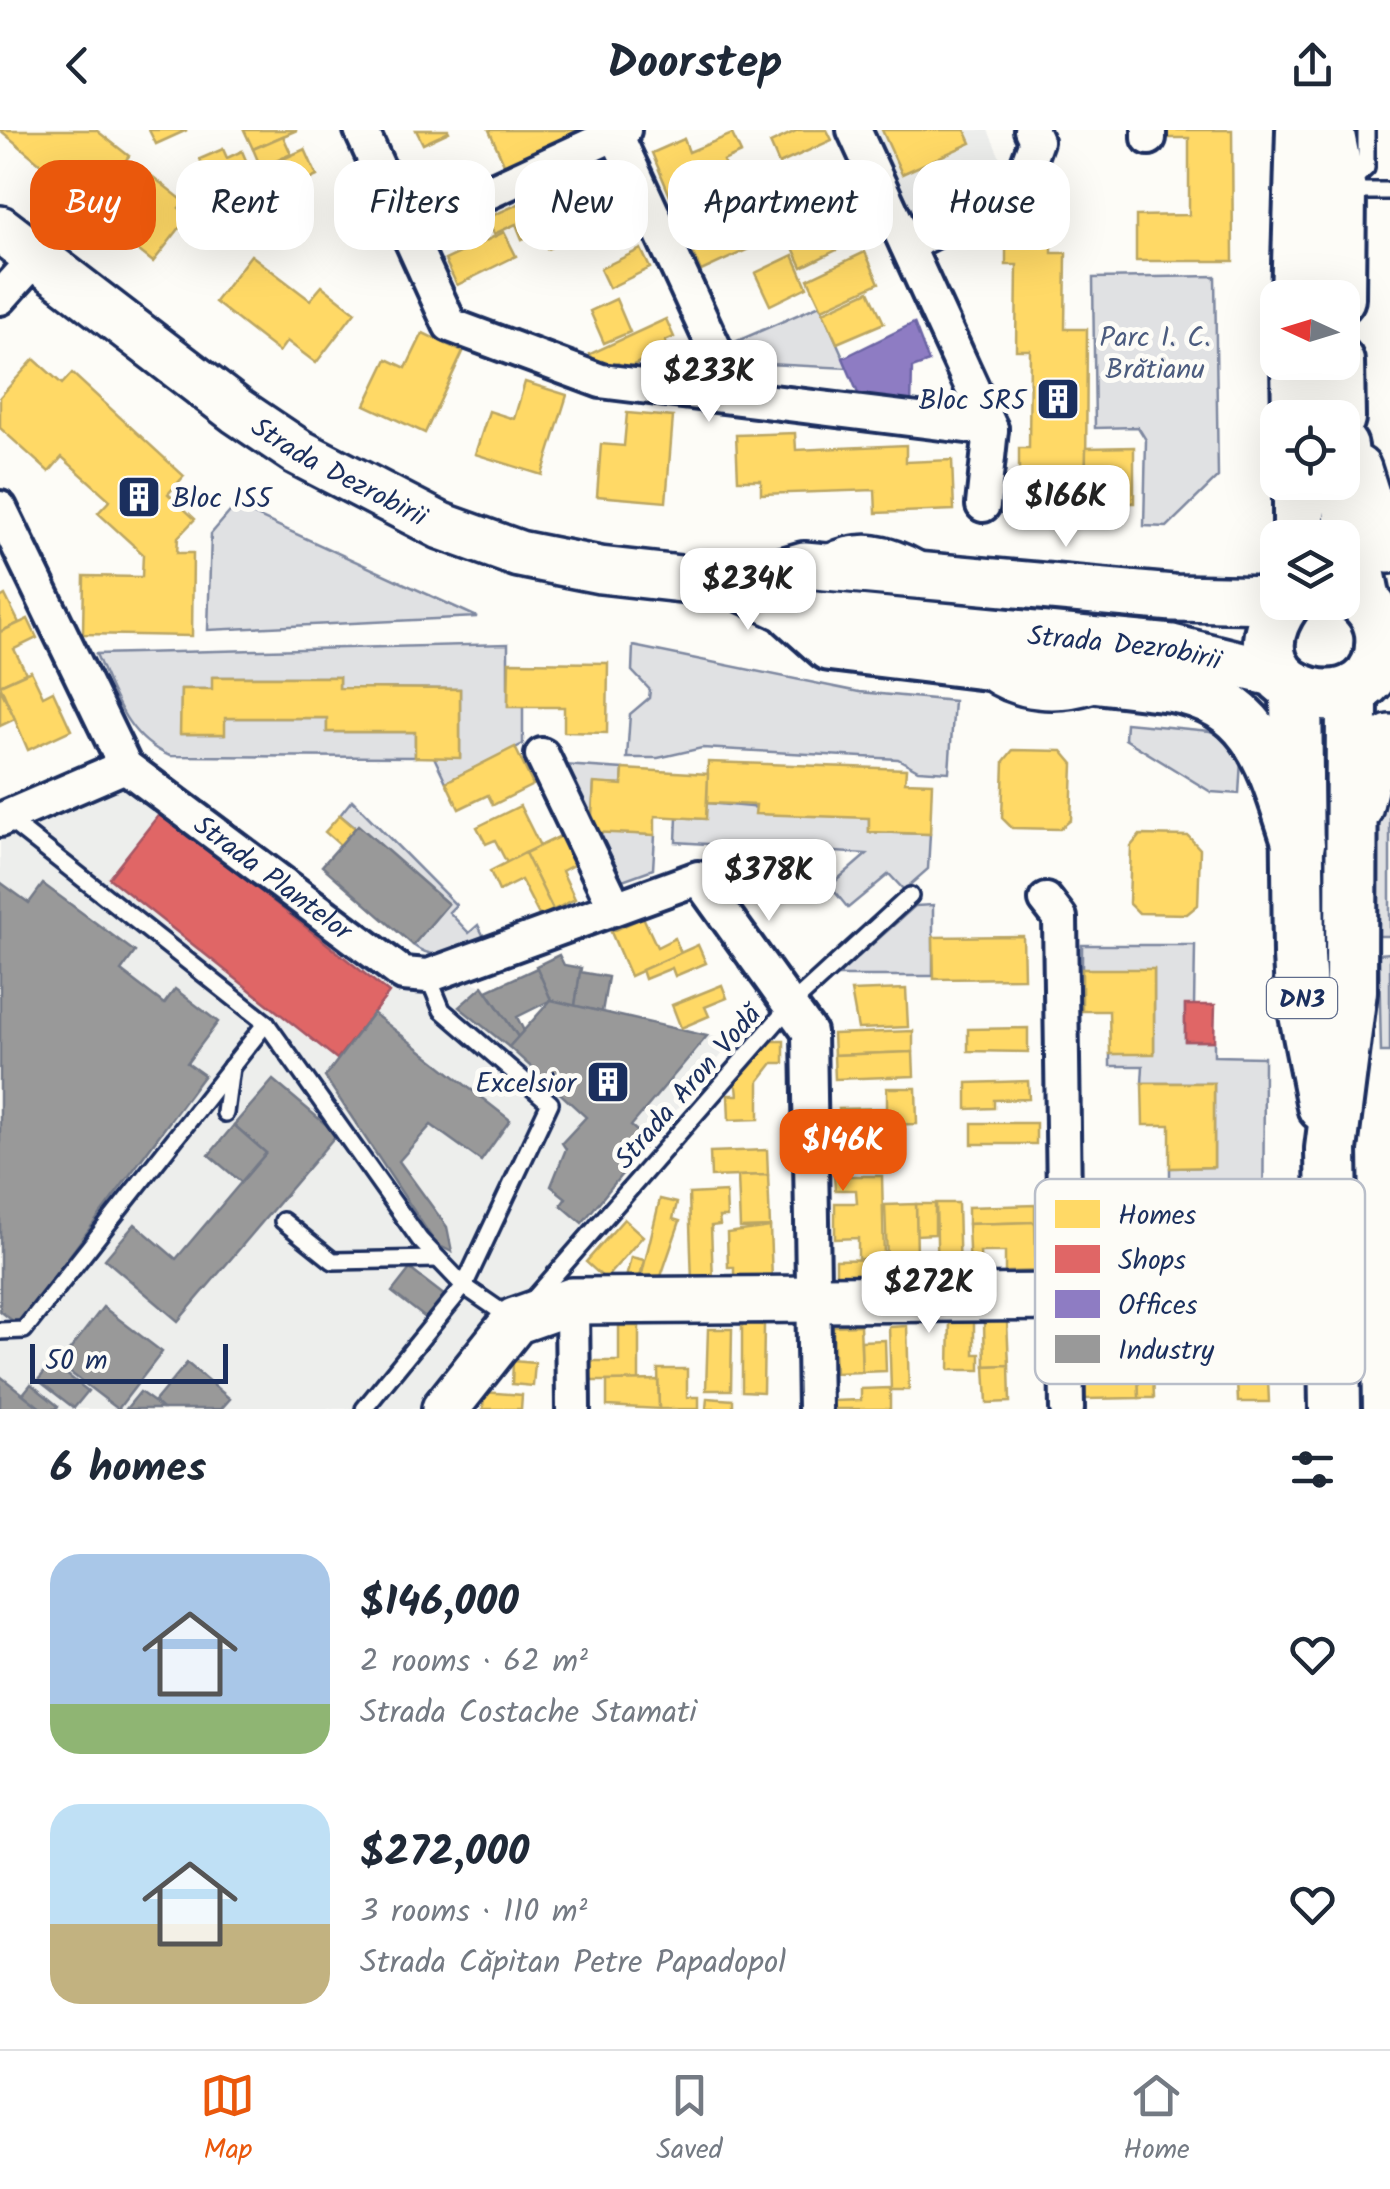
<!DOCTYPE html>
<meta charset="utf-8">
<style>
:root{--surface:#fff;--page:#f2f2f3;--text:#1f2937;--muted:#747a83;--line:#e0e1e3;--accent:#ea580c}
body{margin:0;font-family:Kalam,sans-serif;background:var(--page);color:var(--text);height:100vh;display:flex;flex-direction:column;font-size:38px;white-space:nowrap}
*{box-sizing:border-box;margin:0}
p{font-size:32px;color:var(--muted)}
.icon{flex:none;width:55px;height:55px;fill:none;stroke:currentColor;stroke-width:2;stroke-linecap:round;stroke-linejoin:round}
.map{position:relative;height:1279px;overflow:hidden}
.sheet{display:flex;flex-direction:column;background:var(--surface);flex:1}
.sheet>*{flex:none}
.top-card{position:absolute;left:30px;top:30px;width:1330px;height:90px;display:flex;gap:20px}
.needle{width:65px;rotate:274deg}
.fabs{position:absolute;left:1260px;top:150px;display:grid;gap:20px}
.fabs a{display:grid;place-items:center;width:100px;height:100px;border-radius:20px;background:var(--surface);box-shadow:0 10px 40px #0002;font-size:50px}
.scale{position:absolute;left:30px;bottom:25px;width:198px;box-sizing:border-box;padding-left:10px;border:5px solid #1b2f5e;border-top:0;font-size:28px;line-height:35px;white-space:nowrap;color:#1b2f5e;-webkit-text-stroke:8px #fdfcf7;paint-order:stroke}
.price{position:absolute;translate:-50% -85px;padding:0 22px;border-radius:20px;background:#fff;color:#222;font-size:32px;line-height:65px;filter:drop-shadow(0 2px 5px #0008)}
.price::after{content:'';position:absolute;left:50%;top:60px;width:30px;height:22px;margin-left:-15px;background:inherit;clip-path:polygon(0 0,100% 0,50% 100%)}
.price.selected{background:var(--accent);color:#fff}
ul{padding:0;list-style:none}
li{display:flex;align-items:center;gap:30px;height:250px;padding:0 50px}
li span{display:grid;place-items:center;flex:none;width:280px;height:200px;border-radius:30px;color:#555}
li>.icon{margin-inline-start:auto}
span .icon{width:120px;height:120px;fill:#fffc;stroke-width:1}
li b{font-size:42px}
h2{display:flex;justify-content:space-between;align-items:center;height:120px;padding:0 50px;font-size:42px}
.tag{padding:0 35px;border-radius:30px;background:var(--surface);box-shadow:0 10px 40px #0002;font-size:35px;line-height:90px}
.tag.selected{background:var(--accent);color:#fff}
header{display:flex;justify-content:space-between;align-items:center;height:130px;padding:0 50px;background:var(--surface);font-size:45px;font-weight:700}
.menu{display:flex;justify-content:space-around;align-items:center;height:140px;border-top:2px solid var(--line);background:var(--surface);font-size:28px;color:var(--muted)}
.menu a{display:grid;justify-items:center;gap:5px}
.menu .selected{color:var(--accent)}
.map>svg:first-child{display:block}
.built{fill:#edeeec}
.green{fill:#e0e1e3;stroke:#7e88a0;stroke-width:2.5}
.homes{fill:#ffd966;stroke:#bba664;stroke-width:2.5}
.shops{fill:#e06666;stroke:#a55664;stroke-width:2.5}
.offices{fill:#8e7cc3;stroke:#6c65a5;stroke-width:2.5}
.industry{fill:#999;stroke:#737987;stroke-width:2.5}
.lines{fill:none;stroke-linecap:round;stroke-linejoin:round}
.lane-casing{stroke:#1b2f5e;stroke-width:22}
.street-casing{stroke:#1b2f5e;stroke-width:40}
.secondary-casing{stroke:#1b2f5e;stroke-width:52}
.primary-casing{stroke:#1b2f5e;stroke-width:58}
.lane{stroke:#fdfcf7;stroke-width:15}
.street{stroke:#fdfcf7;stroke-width:32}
.secondary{stroke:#fdfcf7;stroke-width:45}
.primary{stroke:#fdfcf7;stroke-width:50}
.labels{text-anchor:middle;stroke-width:10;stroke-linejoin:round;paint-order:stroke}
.shield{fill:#fdfcf7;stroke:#5f6c8c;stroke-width:2.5}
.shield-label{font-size:25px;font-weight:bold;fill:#1b2f5e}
.park-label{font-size:28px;fill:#4c5c7f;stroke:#fdfcf7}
.poi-label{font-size:28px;fill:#1b2f5e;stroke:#fdfcf7;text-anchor:end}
.street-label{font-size:28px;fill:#1b2f5e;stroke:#fdfcf7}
.key{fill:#fdfcf7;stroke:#b9bec9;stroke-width:2.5}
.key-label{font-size:28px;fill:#1b2f5e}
</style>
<header><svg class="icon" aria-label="back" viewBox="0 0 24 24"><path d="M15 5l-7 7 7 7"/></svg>Doorstep<svg class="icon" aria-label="share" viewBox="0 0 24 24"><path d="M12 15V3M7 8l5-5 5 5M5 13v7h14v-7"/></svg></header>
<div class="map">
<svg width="1390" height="1279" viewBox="0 0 1390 1279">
<rect width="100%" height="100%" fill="#fdfcf7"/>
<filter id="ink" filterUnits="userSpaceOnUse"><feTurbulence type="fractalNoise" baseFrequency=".01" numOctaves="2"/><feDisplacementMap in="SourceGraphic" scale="20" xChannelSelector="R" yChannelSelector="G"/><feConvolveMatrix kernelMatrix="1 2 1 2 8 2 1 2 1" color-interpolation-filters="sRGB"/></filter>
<g filter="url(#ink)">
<g class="built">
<path d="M871 0H988L1007 44 909 87Z"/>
<path d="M134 638 416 835 483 856 518 907 551 870 733 911 432 1279H0V700Z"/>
</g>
<g class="green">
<path d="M1215 146 1218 347 1167 397 1144 396 1146 310 1138 297 1095 298 1093 148Z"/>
<path d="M820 175 848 238 745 233 735 212Z"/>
<path d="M235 376 477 487 208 500 211 404Z"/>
<path d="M508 514V576L523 577V614L446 652 434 627H460V559L339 558V547H213L212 559H181V604H224L225 588H327V602H415V627L170 626C126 608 114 564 96 524Z"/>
<path d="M633 516 859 562 954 571 949 642 918 640 898 629 702 618 658 628H627L630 584 649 568 650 560 632 541Z"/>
<path d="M1126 593 1210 601 1235 612 1241 630 1239 664 1211 662 1125 609Z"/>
<path d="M563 635 623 639 622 655 594 654 591 701 655 705 653 739 617 752Z"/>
<path d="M1390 639V806H1379L1378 694Z"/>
<path d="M352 670 456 775 449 782 469 803 478 795 484 807C460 820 437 834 413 815L448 774 340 685Z"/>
<path d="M707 673 869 688V702L930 704 928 739 904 760 889 744 848 778 830 756 867 724 676 712 677 687 705 689Z"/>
<path d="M933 775V846H837L915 776Z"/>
<path d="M1082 815H1195L1194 876H1185V911H1214V926L1264 927 1263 1145 1158 1144V1136L1244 1065 1170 1064V1038L1214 1037V953H1142L1143 936H1110V924L1154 923V840L1082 839Z"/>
<path d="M1390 823V922H1381L1379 824Z"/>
</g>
<g class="homes">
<path d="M0 0H96L129 26 120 38 140 53 148 43 185 72 179 78 189 86 153 132 110 98 120 85 91 62 84 70Z"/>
<path d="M149 0H187L156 14Z"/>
<path d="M244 0H297L253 19Z"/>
<path d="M416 0H448L449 2 423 14Z"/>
<path d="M489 0H581L582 2 505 36Z"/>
<path d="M798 0H827L832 10 779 34 770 13Z"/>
<path d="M882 0H965L971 13 902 44Z"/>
<path d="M1157 0H1232L1233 131H1136V86L1189 85V8H1157Z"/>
<path d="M732 4 741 23 723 31 728 40 670 66 652 23 684 9 689 22Z"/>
<path d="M283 6 291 24 261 38 253 19Z"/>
<path d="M223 19 227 28 242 21 256 54 219 71 200 29Z"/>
<path d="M305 19 317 46 273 66 261 39Z"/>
<path d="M458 28 467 48 424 67 414 47Z"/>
<path d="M829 37 843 67 783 96 768 66Z"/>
<path d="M600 41 623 87 593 102 570 56Z"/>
<path d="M742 43 754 68 682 102 671 76Z"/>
<path d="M843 67 863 107 802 137 783 96Z"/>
<path d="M754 68 761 84 706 110 699 94Z"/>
<path d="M525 71 539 102 522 109 516 94 494 104 487 88Z"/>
<path d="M572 72 586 101 547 119 531 86Z"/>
<path d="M1006 86 1052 87V123H1066L1065 199H1087L1086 352H1075V385L1019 384V318H1029L1030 220H1016L1017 135H1006Z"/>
<path d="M749 90 760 114 701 141 690 117Z"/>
<path d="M504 102 516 126 457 155 445 130Z"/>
<path d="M641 119 650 138 609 158 600 139Z"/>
<path d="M865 122 879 153 822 179 808 149Z"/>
<path d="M251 125 310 170 322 156 355 182 316 233 287 211 279 222 215 172Z"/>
<path d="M793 125 807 157 770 175 755 143Z"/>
<path d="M869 161 884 193 837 213 823 182Z"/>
<path d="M616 169 630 202 604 213 590 181Z"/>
<path d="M666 189 674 207 665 211 669 219 622 240 618 233 599 241 590 224Z"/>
<path d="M423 203 463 222 425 303 365 275 387 229 406 238Z"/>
<path d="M34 229 62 254 72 243 184 346 168 364 195 389 178 407 177 423H193L192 506 83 504 84 446 142 447 143 424 98 383 110 370 62 327 49 342 0 298V267Z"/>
<path d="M525 252 567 265 542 345 475 324 489 281 514 289Z"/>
<path d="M627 283 673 287 666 372 597 366 601 314 624 316Z"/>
<path d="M795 303 796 320 906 315V332L952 330 954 380 876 383 875 360 761 364V350H738L736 305Z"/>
<path d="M1134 317V373H1085L1086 318Z"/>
<path d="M5 465 19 493 0 502V468Z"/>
<path d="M28 489 37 508 14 519 26 543 0 555V502Z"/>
<path d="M509 532 608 533 607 603 564 602V577H508Z"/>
<path d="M31 541 43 566 53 561 71 600 28 620 0 555Z"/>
<path d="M212 547H339V558L460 559V628L415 627V602H327V588H225V604H180L181 559H212Z"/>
<path d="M0 558 15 589 0 596Z"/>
<path d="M515 617 533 655 493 675 488 665 459 679 446 652Z"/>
<path d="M1013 620 1062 621 1073 634 1071 690 1060 699 1012 698 1002 688 1004 631Z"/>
<path d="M708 632 906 639 905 652 932 653 930 704 869 702V688L755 684 756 675 707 673Z"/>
<path d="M623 639 708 644 706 689 655 686V705L591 702 594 653 622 655Z"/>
<path d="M520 676 540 716 507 733 495 710 486 714 477 697Z"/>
<path d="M340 685 355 698 340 715 325 702Z"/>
<path d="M567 703 581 731 562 741 575 769 553 780 525 723Z"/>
<path d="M1140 705 1188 706 1200 719 1198 775 1187 784 1139 783 1129 773 1131 716Z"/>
<path d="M525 723 553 780 540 787 521 750 499 761 490 741Z"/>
<path d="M643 787 657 817 675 808 681 823 630 846 611 802Z"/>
<path d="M1023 806 1024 848 934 849 933 807Z"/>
<path d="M698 815 706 833 675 846 672 838 645 849 642 840Z"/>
<path d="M1082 839H1154V924H1110L1109 881H1082Z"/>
<path d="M722 855 727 868 705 877 709 886 681 898 672 875Z"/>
<path d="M906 859 908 897 858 899 851 861Z"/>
<path d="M1028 898V922L968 921V899Z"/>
<path d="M913 901V922L834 925 833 904Z"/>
<path d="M762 911H784V933H773L759 951V989L729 990 728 965H738L737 957 730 950Z"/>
<path d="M913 922 914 946 835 949 834 925Z"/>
<path d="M1028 951 1029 969 994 970V978L967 979V953Z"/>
<path d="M1142 953H1214V1037L1170 1038V995H1143Z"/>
<path d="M887 958H916L917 994 840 996 839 979 887 978Z"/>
<rect x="972" y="993" width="64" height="21"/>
<path d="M901 997 902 1033 854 1034V998Z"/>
<path d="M767 1020 768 1045 711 1047 710 1022Z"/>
<path d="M768 1045 770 1097 740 1098 738 1046Z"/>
<path d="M834 1046H882L884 1129H858V1108L835 1109V1073H857L856 1060H835Z"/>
<path d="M726 1062 727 1087H719L720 1095 711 1096 713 1152H692L689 1064Z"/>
<path d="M660 1069 677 1073 673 1089 680 1091 659 1152 641 1148Z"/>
<path d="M936 1073H958L960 1148H938Z"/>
<path d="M916 1074H935V1104L916 1105Z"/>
<path d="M916 1074 917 1129 887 1130 885 1075Z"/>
<path d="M1035 1075V1092L968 1094V1077Z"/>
<path d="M624 1089 643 1106 605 1149 586 1132Z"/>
<path d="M1035 1092 1036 1141 1005 1142V1122H980L981 1143H970L968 1094Z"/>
<path d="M770 1097 772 1150 734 1151V1137H728L727 1103Z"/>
<path d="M936 1125 937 1153H922L921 1126Z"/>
<path d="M631 1127 644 1130 639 1151 626 1148Z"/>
<path d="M884 1129V1150L836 1152V1130Z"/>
<path d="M950 1190 974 1191V1224H980V1240H949Z"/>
<path d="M1007 1191 1009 1235 985 1236 984 1192Z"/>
<path d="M742 1194 764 1195 763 1262 742 1261Z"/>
<path d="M860 1195 862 1242 835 1243 833 1196Z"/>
<path d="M619 1196H639V1251H591L590 1231H619Z"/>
<path d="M907 1196 909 1260H891L889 1197Z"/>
<path d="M708 1199H732L731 1260H706Z"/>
<path d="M885 1210 886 1241 862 1242 861 1211Z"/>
<path d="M513 1231 535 1233 533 1256 512 1254Z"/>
<path d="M1009 1235 1010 1272 987 1273 985 1236Z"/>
<path d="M658 1239H687V1267H699V1279H659Z"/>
<path d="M1153 1245 1154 1268H1139L1138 1246Z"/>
<path d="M1138 1246 1139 1268 1085 1269V1247Z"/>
<path d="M658 1250 659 1279 607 1276V1251Z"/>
<path d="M1268 1250 1269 1272H1238L1237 1251Z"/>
<path d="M890 1258V1279H833V1271L861 1270V1259Z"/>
<path d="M484 1262 522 1265 521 1279H483Z"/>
<path d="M707 1268 733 1270V1279H706Z"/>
</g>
<g class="shops">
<path d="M161 682 389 863 337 929 109 748Z"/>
<path d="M1185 875H1215L1214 911H1185Z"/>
</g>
<path class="offices" d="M914 193 929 232 912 238 911 278 863 275 843 228Z"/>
<g class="industry">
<path d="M358 695 448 774 413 815 322 736Z"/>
<path d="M0 752 29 773 43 754 135 822 121 841 164 874 175 859 218 892 187 933 204 945 18 1195 0 1181Z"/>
<path d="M559 825 564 835 581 838 575 876 551 870 536 836Z"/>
<path d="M537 838 551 870 517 887 524 901 518 907 487 861Z"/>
<path d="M580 842 608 847 602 882 575 876Z"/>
<path d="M483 856 518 907 509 917 459 877Z"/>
<path d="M551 870 707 906 631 996 649 1011 582 1093 561 1075 566 1068 551 1056 566 1019 562 1013 586 987 509 917Z"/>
<path d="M373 883 510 990 481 1031 431 995 399 1031 447 1097 452 1122 436 1114 325 947Z"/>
<path d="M273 950 337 1004 178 1191 105 1129 135 1094 176 1129 266 1023 234 995Z"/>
<path d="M234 995 266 1023 241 1052 209 1025Z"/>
<path d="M410 1139 445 1166 427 1189 392 1162Z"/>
<path d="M103 1177 162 1222 118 1279 59 1234Z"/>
<path d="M52 1233 88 1261 74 1278 38 1250Z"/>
<path d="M187 1233 230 1269 221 1279H162L154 1272Z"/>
<path d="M0 1246 23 1264 42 1279H0Z"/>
<path d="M31 1254 58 1276 56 1279H42L23 1264Z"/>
<path d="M140 1262 154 1272 162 1279H126Z"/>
</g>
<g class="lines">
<defs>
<g id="lane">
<path d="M1347 55 1366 38V0"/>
<path d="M1349 61H1390"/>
<path d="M827 423C861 406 890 413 922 431"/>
<path d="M985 550C1016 573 1057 576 1095 564"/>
<path d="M5 687 266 893 420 1110 464 1156 512 1189"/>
<path d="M225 983 231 937"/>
<path d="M283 1091 333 1131 438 1129"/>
<path d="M531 1172 790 876 910 766"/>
<path d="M0 1201 24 1200 266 893"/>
<path d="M364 1279 464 1156 550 973 442 880 428 846"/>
</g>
<g id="street">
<path d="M361 0 450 195 601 251 991 299"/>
<path d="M614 0 737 267"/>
<path d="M854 0 991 299 983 375"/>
<path d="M1149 0V8"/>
<path d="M406 100 624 0"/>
<path d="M907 115 1019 58 1036 11 1031 0"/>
<path d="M0 168 36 128"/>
<path id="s1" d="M0 378 125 636 403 844 428 846 698 748 809 902 815 1279"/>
<path d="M542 625 614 775"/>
<path d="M0 690 125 636"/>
<path d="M1046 770 1060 788 1067 1279"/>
<path d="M572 1171 573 1279"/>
</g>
<g id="secondary">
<path id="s2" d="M0 99 237 281 298 322 441 396 519 424 600 440 735 455 793 482 1172 518 1281 545"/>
<path d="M1358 339 1375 393 1390 420"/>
<path d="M735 455 804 435 1173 468 1278 470"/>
<path d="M1359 679 1370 635 1390 608"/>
<path d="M445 1279 515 1191 572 1171 1333 1165"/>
</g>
<g id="primary">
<path d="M1328 0 1340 60 1339 168"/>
<path d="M1297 168 1302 0"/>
<path d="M1297 232 1298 288"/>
<path d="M1338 232 1339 288"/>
<path d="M1342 317 1352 407 1365 470"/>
<path d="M1299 352V408"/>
<path d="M1285 472C1216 570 1390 607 1381 503 1378 482 1362 464 1342 458"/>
<path d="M793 482 830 515 1171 556C1262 572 1273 638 1299 714"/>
<path d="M1296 558 1299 825 1301 864 1323 976"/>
<path d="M1335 1279 1331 1019 1351 861 1352 561"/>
</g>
</defs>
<use href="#lane" class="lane-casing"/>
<use href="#street" class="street-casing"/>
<use href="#secondary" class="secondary-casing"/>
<use href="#primary" class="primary-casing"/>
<use href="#lane" class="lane"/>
<use href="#street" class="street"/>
<use href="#secondary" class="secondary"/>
<use href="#primary" class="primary"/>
</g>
</g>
<defs>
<symbol id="building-square" viewBox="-11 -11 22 22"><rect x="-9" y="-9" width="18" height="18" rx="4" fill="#1b2f5e" stroke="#fdfcf7"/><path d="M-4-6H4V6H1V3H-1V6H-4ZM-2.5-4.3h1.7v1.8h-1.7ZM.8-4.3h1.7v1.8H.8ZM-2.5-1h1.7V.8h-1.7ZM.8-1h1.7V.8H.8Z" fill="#fff"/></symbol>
</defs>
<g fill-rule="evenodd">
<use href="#building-square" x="1033" y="244" width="50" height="50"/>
<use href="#building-square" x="114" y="342" width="50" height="50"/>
<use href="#building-square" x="583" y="927" width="50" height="50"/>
</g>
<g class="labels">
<rect class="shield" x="1267" y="848" width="70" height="40" rx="8"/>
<g class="shield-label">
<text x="1302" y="877">DN3</text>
</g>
<g class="park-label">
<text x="1155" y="216">Parc I. C.<tspan x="1155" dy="32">Brătianu</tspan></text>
</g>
<g class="poi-label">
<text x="1026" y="279">Bloc SR5</text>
<text x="172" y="377" text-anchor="start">Bloc IS5</text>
<text x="576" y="962">Excelsior</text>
</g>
<g class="street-label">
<text dy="10" stroke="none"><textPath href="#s2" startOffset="418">Strada Dezrobirii</textPath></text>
<text dy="10" stroke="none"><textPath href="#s2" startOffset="1232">Strada Dezrobirii</textPath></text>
<text dy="10" stroke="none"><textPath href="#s1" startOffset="472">Strada Plantelor</textPath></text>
<text transform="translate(687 956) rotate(-49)" y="10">Strada Aron Vodă</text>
</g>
</g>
<rect x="1035" y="1049" width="330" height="205" rx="15" class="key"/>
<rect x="1055" y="1070" width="45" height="28" fill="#ffd966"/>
<rect x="1055" y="1115" width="45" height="28" fill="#e06666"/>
<rect x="1055" y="1160" width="45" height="28" fill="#8e7cc3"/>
<rect x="1055" y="1205" width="45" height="28" fill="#999"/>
<g class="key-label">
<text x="1118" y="1094">Homes</text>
<text x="1118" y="1139">Shops</text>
<text x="1118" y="1184">Offices</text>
<text x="1118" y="1229">Industry</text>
</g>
</svg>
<div class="fabs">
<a><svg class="needle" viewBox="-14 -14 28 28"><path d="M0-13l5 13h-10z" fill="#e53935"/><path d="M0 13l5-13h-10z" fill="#747a83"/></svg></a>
<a><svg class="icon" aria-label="locate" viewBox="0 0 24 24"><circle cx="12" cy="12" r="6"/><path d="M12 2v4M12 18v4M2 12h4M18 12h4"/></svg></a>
<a><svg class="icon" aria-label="layers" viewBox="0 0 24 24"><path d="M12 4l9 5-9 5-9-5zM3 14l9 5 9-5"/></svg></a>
</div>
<div class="scale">50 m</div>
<b class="price" style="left:709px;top:295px">$233K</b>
<b class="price" style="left:1066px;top:420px">$166K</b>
<b class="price" style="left:748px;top:503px">$234K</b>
<b class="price" style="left:769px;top:794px">$378K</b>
<b class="price selected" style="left:843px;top:1064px">$146K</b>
<b class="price" style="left:929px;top:1206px">$272K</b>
<div class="top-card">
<a class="tag selected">Buy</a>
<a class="tag">Rent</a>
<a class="tag">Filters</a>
<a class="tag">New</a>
<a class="tag">Apartment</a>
<a class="tag">House</a>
</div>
</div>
<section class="sheet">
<h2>6 homes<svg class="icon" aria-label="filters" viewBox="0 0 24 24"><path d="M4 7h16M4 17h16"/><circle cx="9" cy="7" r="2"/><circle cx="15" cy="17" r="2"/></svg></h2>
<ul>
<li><span style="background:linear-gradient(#a9c7e8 75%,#8fb573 0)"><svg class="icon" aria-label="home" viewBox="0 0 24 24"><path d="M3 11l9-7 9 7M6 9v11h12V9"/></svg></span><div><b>$146,000</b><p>2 rooms · 62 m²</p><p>Strada Costache Stamati</p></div><svg class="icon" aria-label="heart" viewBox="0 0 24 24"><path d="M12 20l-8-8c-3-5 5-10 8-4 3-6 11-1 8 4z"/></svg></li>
<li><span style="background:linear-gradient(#bfe0f5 60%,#c2b280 0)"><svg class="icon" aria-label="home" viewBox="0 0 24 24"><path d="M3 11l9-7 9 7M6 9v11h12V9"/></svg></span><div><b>$272,000</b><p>3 rooms · 110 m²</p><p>Strada Căpitan Petre Papadopol</p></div><svg class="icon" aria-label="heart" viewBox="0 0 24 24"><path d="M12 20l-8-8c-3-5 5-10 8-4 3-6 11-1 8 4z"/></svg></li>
</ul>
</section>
<nav class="menu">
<a class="selected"><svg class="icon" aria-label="map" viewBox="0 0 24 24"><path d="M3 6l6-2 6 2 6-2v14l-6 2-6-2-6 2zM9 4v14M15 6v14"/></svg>Map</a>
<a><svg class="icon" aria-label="saved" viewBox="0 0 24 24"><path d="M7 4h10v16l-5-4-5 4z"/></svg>Saved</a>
<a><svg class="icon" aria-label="home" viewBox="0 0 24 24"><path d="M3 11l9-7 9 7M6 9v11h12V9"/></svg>Home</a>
</nav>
